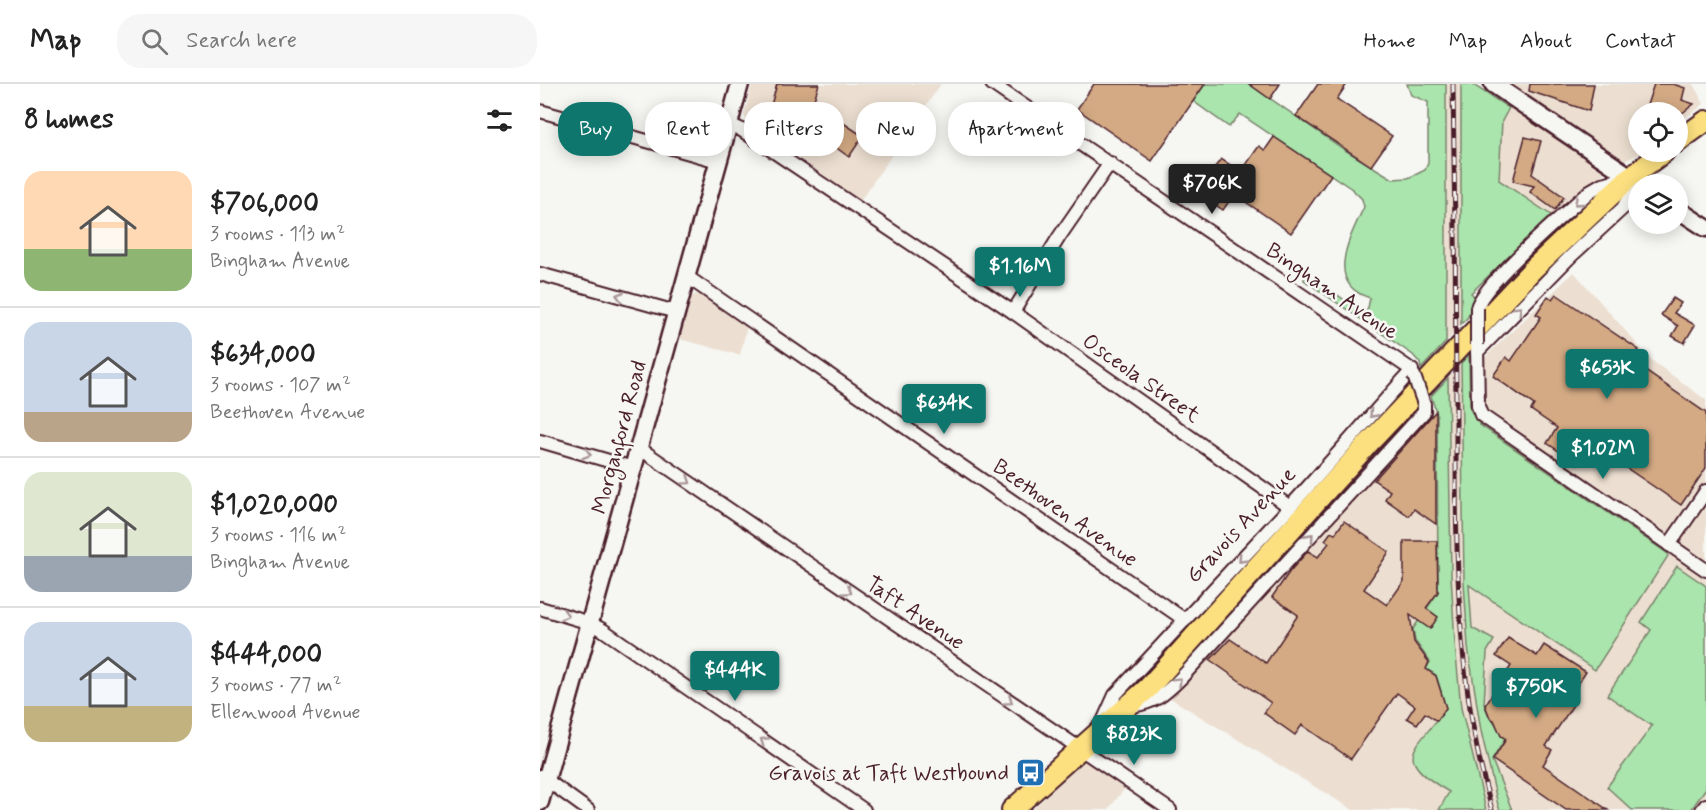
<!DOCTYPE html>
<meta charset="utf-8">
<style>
:root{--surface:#fff;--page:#f6f6f6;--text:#222;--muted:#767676;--line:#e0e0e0;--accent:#0f766e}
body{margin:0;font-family:Mynerve,sans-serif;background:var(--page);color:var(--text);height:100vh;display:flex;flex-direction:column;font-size:22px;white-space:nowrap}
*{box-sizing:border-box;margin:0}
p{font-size:20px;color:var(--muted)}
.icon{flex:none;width:33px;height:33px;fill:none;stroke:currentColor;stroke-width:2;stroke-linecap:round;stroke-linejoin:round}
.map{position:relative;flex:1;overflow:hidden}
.details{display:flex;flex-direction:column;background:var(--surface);width:540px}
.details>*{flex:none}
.hud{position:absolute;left:18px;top:18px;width:570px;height:54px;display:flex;gap:12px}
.tools{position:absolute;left:1088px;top:18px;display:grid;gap:12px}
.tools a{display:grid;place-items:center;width:60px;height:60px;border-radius:50%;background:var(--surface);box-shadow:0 3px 15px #0003;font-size:30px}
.price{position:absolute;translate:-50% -51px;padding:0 14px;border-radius:6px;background:var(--accent);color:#fff;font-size:20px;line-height:39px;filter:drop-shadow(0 2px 3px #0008)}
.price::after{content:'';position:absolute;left:50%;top:36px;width:18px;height:14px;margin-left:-9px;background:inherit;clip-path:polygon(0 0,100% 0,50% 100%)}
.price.selected{background:#222;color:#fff}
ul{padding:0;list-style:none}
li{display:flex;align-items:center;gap:18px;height:150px;padding:0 24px}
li+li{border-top:2px solid var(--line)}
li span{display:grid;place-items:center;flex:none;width:168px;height:120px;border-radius:18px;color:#555}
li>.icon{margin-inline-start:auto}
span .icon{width:72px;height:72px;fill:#fffc;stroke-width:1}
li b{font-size:26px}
h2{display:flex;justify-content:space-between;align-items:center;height:72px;padding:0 24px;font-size:26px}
.pill{padding:0 21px;border-radius:24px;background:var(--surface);box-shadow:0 3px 15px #0003;font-size:21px;line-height:54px}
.pill.selected{background:var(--accent);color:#fff}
header{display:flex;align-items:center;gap:36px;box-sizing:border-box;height:84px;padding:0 30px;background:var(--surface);border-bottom:2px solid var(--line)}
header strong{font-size:28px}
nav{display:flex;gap:33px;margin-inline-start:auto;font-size:21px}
.search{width:420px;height:54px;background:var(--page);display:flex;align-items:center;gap:15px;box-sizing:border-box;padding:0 21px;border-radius:24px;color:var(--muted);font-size:22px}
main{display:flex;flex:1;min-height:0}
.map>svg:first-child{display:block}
.built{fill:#ecdfd1}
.green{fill:#a9e5ac;stroke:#7a826c;stroke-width:1.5}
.building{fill:#d3aa84;stroke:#4a1f2b;stroke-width:1.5}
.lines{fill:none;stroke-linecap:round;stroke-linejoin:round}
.street-casing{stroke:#4a1f2b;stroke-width:16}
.secondary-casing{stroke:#4a1f2b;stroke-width:21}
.primary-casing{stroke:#4a1f2b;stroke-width:24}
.street{stroke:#f6f6f2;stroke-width:12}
.secondary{stroke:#f6f6f2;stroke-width:16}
.primary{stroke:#fce080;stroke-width:20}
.rail-casing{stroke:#4a1f2b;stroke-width:5}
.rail{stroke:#f6f6f2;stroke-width:3;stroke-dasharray:9;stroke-linecap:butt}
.street-bridge-casing{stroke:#4a1f2b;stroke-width:16;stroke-linecap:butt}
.street-bridge{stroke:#f6f6f2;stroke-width:12}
.oneway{stroke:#a99598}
.labels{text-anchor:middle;stroke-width:5;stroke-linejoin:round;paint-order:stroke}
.street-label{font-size:22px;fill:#4a1f2b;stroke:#f6f6f2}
.poi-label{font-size:22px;fill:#4a1f2b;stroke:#f6f6f2;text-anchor:end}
</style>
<header>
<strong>Map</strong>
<div class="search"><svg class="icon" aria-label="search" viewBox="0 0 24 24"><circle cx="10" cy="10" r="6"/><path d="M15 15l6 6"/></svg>Search here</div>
<nav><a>Home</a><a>Map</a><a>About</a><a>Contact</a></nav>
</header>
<main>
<section class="details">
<h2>8 homes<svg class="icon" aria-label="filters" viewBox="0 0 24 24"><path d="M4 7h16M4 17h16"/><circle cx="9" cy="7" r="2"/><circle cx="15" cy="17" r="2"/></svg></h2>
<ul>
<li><span style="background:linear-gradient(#ffd9b3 65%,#8fb573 0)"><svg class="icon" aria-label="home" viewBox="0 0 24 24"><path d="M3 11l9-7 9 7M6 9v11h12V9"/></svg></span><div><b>$706,000</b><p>3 rooms · 113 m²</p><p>Bingham Avenue</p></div></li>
<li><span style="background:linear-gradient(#c9d6e8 75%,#b9a48a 0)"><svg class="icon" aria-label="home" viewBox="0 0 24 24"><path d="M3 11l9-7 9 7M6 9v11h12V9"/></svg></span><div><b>$634,000</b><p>3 rooms · 107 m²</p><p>Beethoven Avenue</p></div></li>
<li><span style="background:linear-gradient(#dfe7d0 70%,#9aa5b1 0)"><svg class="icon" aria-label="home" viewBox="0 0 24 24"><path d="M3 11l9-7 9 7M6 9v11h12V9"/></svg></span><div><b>$1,020,000</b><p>3 rooms · 116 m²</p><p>Bingham Avenue</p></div></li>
<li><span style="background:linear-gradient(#c9d6e8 70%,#c2b280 0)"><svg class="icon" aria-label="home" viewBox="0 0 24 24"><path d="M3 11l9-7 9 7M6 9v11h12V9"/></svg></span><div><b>$444,000</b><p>3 rooms · 77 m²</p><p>Ellenwood Avenue</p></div></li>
</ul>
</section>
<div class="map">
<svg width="1166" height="726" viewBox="0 0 1166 726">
<rect width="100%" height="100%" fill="#f6f6f2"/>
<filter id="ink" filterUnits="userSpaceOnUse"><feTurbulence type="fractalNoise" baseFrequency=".0167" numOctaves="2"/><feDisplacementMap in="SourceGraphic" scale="12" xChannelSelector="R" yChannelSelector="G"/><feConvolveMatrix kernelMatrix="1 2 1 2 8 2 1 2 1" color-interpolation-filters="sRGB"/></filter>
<g filter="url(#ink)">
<g class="built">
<path d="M212 0H401L320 117 208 39 204 31Z"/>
<path d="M906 0H921V240L906 258Z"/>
<path d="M965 0H1153L1164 20 1137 40V28H1098V68H1102L1091 74 1084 76 1075 72Z"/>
<path d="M972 21 1064 85 1063 90 1013 133 959 96 962 37Z"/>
<path d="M1034 188 1111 276 1166 316V726H813L630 614 908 309V294L921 279 922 295Z"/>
<path d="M156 210 164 212 207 243 200 271 140 255 151 213Z"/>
<path d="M542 677 550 678 585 704 568 726H492Z"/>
</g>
<g class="green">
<path d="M665 0H709L805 66 853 95 868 94 877 90 885 86 888 79V18L871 11 867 0H906V258L881 285 880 279 873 271 764 196V193L777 197 825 230 828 224 830 214C783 200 811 151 824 123L822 115 812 105 700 30 689 43 653 17Z"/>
<path d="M921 0H932L969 24 962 37 959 96 1011 131 931 209 934 212 928 233 921 240Z"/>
<path d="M929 271 930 325 940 341 1127 469 1128 472 1055 586 929 501 932 544 954 556 947 568 944 620 950 634C958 638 957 649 965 655L952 676 972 726H960L958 721 941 647 928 563 924 498 921 279Z"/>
<path d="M908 294 911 491 915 560 921 624 946 726H899L909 708C848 672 877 666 906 624L896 591 886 585 890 578 875 557 873 545 898 508 897 331 891 312Z"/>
<path d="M1137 482 1166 502V704L1151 726H1092L1067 703 1112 642 1067 611 1111 546 1101 538Z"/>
</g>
<g class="building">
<path d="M237 0H279L273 19 323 52 309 73 272 46 227 35Z"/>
<path d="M554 0H665L612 77 537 25Z"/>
<path d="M709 0H740L730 15Z"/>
<path d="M778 0H807L797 15 852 52 831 82 756 32Z"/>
<path d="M990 0H1054L1049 27 989 7Z"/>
<path d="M1114 0H1133L1145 4 1142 16 1154 20 1137 33V28L1105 27Z"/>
<path d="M734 53 791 91 751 149 694 110 683 126 658 109 667 95 664 92 669 85 672 87 681 75 701 88 719 62 725 66Z"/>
<path d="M985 53 1001 57 992 90 1024 113 1015 126 990 108 994 102 973 97Z"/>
<path d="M1016 210 1099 266 1091 277 1166 329V384L1141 421 1051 360 1038 380 1007 359 1017 344 991 326 994 321 953 292 966 273 971 277 1001 233 996 230 1008 212 1012 215Z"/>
<path d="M1133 214 1141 219 1134 229 1155 241 1144 259 1132 252 1138 242 1121 231Z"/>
<path d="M896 327V440L874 425 869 432 845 415 850 407 834 396Z"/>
<path d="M804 437 849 468 824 505 847 521 864 497V457H897L898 508 886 524 898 533 890 545 870 531 874 558 889 578 886 585 896 592 906 624 897 637 885 629 877 640 867 634 875 622 857 609 811 675 762 641 755 651 724 629 731 619 670 576 690 555 726 579 758 531 732 513 750 487 768 467 778 473 789 459 785 456 791 448 795 450Z"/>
<path d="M968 554 997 572 1004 561 1046 588 1029 614 1035 618 1006 662 1012 666 1003 681 1068 726H1026L953 676 966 655 961 652 954 636 950 634 945 621 971 582 956 572Z"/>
</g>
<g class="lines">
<defs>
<g id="street">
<path d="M452 0 869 284 874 292"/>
<path d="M0 27 178 77"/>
<path d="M189 40 200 45 473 228 750 423"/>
<path d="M0 190 136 228"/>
<path d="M146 192 645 536"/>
<path d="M937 224C941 201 1029 126 1050 107L1062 100 1090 93 1088 115 1083 124 1029 174 937 268"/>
<path d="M473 228 519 153 570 79"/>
<path d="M937 261 938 322 941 331 1166 486"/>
<path d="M0 357 93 384"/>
<path d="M99 364 630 726"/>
<path d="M1129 461 1166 407"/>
<path d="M0 524 50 539 63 546 324 726"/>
<path d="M592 622C616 618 624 611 641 594L884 328V320"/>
<path d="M560 644 575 611 750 423 872 286"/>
<path d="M1 692 48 726"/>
<path d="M1162 726 1166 721"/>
</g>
<g id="secondary">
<path d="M953 0 1101 100"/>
<path d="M1137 125 1166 144"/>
<path d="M0 718 200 0"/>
</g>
<g id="primary">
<path d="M1137 58 1166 37"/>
<path d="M472 726 608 604 828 360 994 184 1090 93 1124 68"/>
</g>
</defs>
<use href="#street" class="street-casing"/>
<use href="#secondary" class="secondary-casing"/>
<use href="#primary" class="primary-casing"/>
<use href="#street" class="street"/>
<use href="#secondary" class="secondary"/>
<use href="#primary" class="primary"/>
<defs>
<path id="rail" d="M913 0C915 112 916 223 916 335 916 467 915 598 952 726"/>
</defs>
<use href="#rail" class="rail-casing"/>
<use href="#rail" class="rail"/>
<defs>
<g id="street-bridge">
<path d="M937 224V261"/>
<path d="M874 292 884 320"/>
</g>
</defs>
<use href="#street-bridge" class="street-bridge-casing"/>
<use href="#street-bridge" class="street-bridge"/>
</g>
<defs><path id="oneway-chevron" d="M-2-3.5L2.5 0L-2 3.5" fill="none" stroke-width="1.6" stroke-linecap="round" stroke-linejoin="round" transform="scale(1.5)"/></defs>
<g class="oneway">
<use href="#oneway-chevron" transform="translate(1038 118) rotate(139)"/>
<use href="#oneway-chevron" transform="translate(80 212) rotate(-164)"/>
<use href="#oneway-chevron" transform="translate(978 226) rotate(-45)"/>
<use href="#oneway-chevron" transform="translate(833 330) rotate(132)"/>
<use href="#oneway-chevron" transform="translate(47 370) rotate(16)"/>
<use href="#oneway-chevron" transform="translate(147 397) rotate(34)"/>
<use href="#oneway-chevron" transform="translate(770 453) rotate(-48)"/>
<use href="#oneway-chevron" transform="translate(702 475) rotate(133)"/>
<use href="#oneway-chevron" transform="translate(308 507) rotate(34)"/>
<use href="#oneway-chevron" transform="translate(25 531) rotate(16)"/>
<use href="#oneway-chevron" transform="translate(638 597) rotate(-45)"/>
<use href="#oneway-chevron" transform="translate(469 617) rotate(34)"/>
<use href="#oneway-chevron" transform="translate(224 657) rotate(-145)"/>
</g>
</g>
<defs>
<symbol id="bus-square" viewBox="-11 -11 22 22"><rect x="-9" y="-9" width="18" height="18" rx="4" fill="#1f6fb2" stroke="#f6f6f2"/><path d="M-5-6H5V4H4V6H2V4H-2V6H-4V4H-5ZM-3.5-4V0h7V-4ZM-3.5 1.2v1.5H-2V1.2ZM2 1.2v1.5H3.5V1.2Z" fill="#fff"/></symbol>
</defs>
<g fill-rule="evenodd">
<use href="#bus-square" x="474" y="672" width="33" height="33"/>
</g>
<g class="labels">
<g class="street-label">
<text transform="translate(793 206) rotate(34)" y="8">Bingham Avenue</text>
<text transform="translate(602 293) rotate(35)" y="8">Osceola Street</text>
<text transform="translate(78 353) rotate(-75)" y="8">Morganford Road</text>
<text transform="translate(526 428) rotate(35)" y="8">Beethoven Avenue</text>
<text transform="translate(700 440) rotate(-47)" y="8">Gravois Avenue</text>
<text transform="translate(376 528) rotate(34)" y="8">Taft Avenue</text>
</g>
<g class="poi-label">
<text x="469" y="696">Gravois at Taft Westbound</text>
</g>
</g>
</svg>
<div class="tools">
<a><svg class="icon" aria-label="locate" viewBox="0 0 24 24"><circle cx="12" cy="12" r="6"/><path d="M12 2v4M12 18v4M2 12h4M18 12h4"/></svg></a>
<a><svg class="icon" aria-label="layers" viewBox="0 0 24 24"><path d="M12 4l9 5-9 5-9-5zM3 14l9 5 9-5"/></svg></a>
</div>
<b class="price selected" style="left:672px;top:131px">$706K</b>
<b class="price" style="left:480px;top:214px">$1.16M</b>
<b class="price" style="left:1067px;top:316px">$653K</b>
<b class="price" style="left:404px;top:351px">$634K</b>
<b class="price" style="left:1063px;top:396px">$1.02M</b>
<b class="price" style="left:195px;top:618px">$444K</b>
<b class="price" style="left:996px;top:635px">$750K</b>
<b class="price" style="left:594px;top:682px">$823K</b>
<div class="hud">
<a class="pill selected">Buy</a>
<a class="pill">Rent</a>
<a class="pill">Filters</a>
<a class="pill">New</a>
<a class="pill">Apartment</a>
</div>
</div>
</main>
